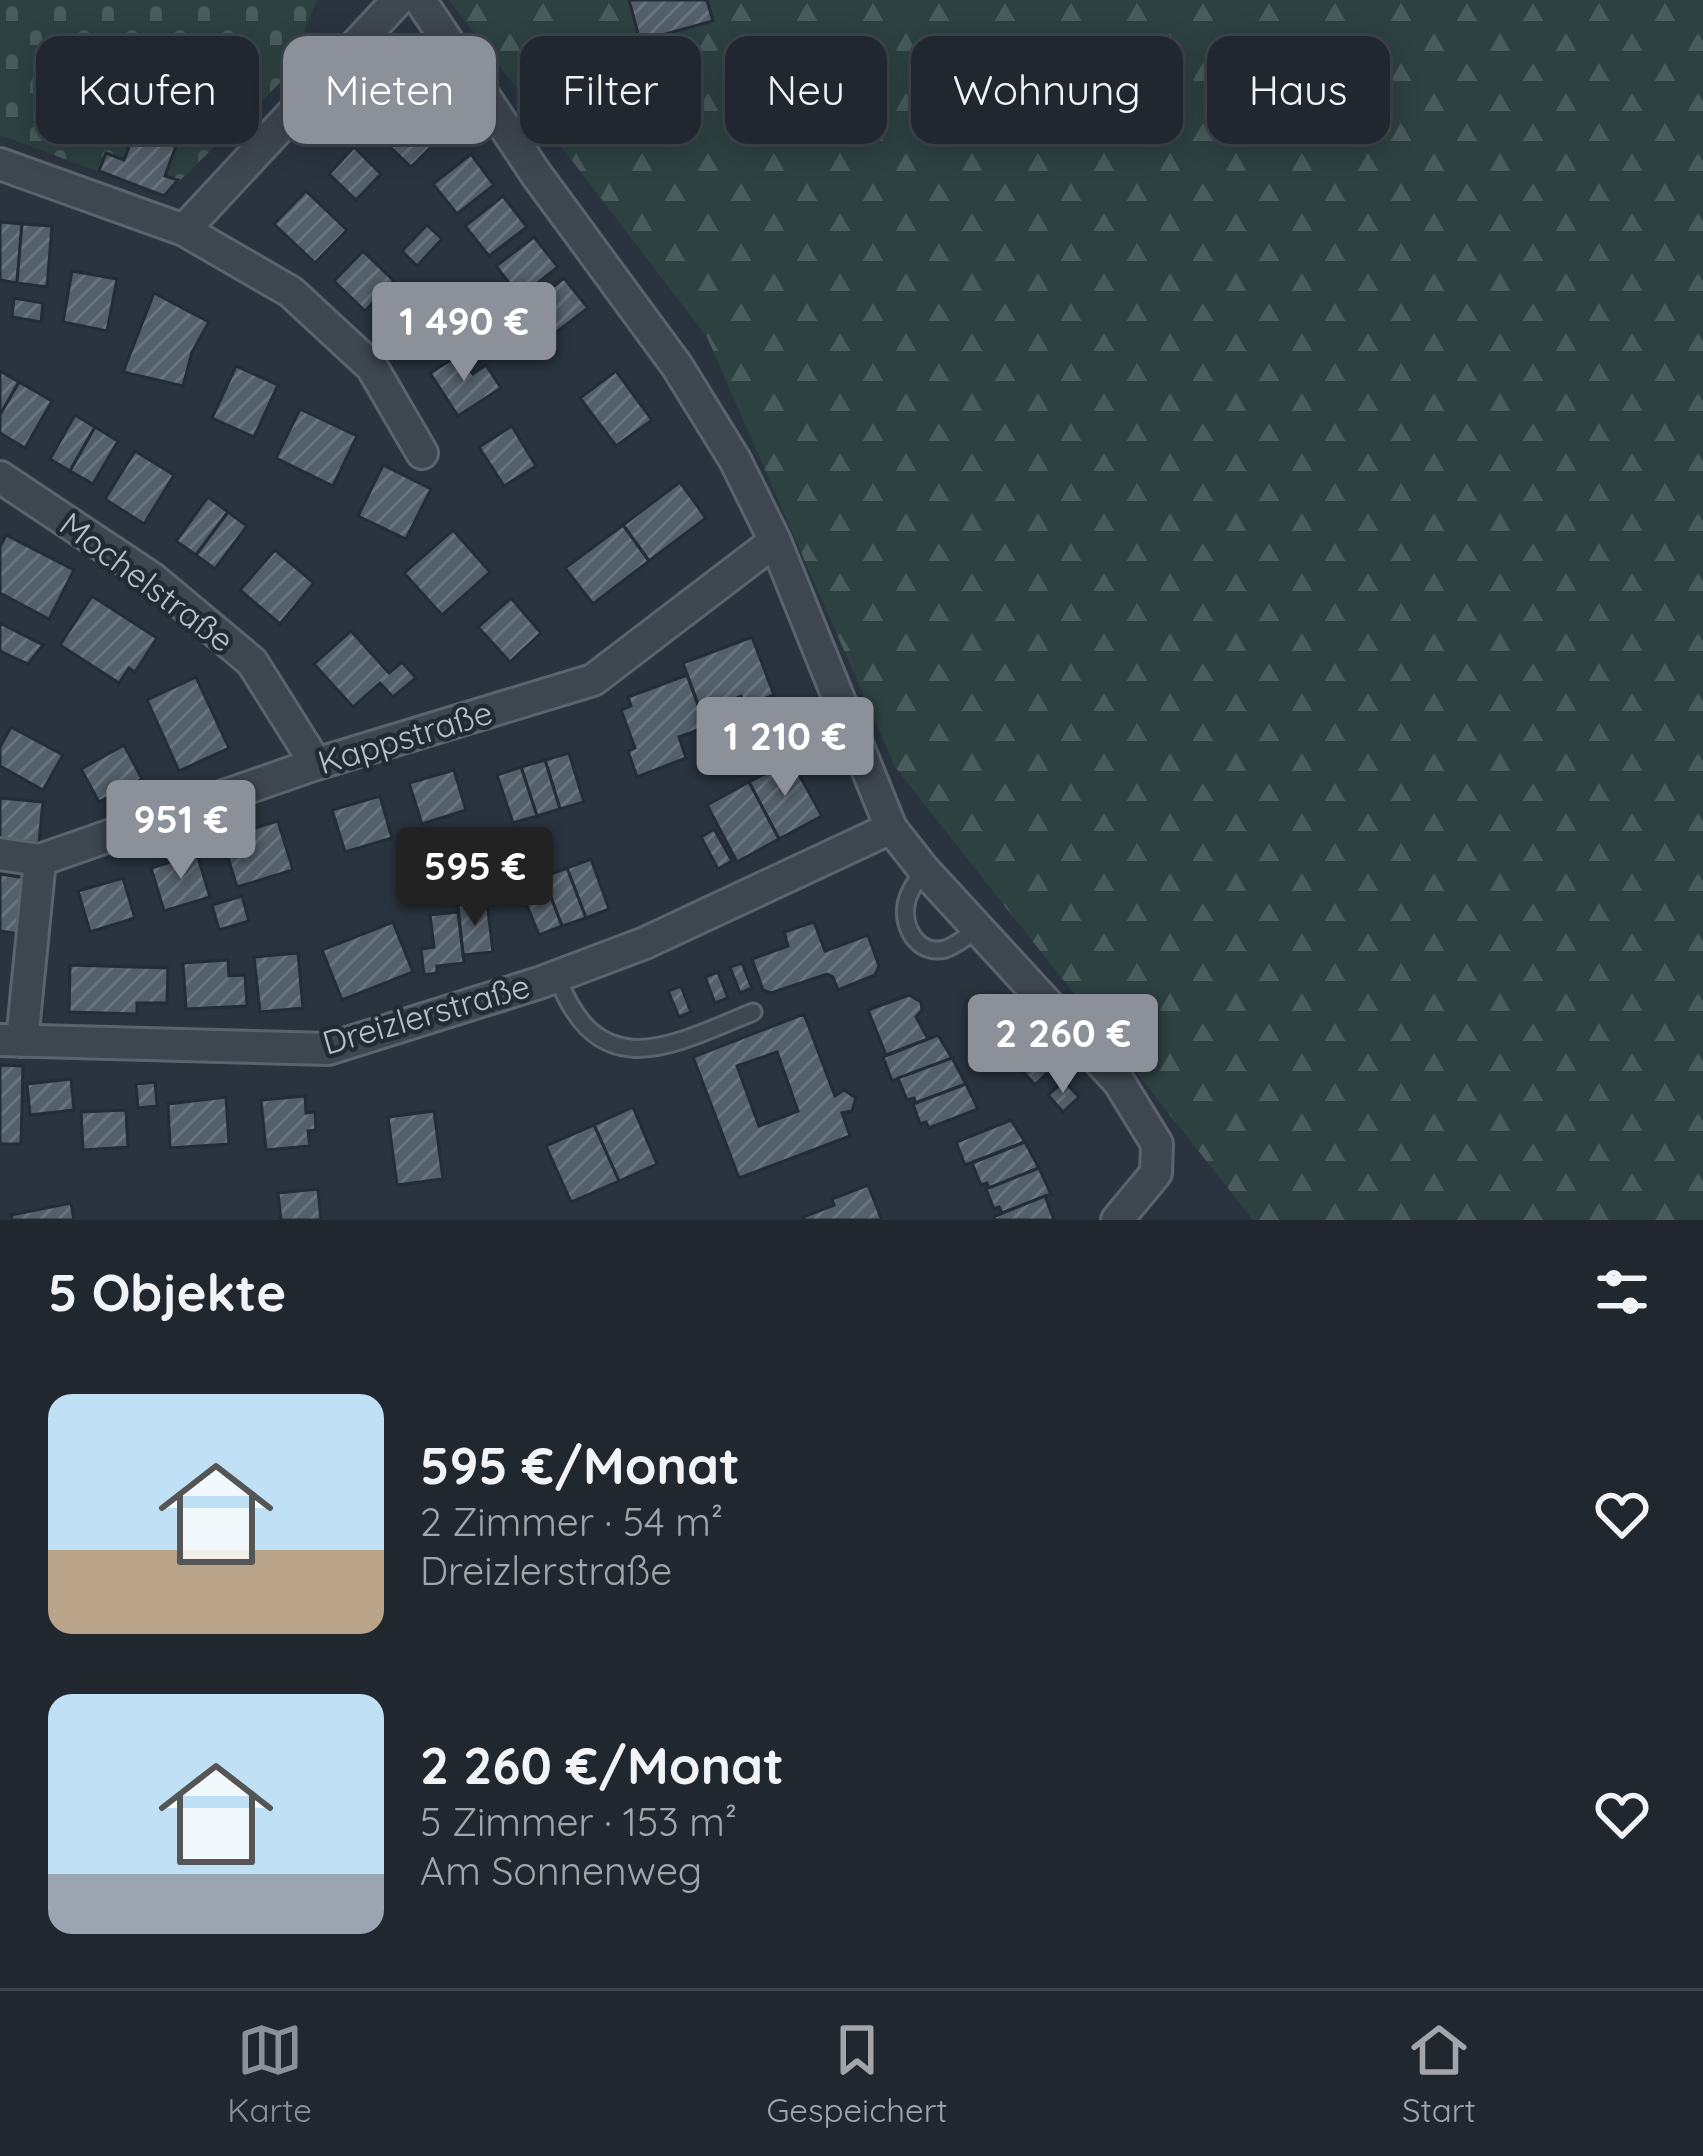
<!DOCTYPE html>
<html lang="de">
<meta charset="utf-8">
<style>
:root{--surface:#20272f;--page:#282f37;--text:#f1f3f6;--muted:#a2a5aa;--line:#3d444b;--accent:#8c9099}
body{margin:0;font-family:Quicksand,sans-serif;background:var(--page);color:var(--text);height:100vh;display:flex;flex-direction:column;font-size:45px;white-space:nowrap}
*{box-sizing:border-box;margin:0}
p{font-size:39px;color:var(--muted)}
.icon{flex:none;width:66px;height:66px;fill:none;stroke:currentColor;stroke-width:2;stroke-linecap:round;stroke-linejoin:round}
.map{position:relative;height:1220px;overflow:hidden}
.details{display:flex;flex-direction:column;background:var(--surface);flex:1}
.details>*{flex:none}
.hud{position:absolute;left:36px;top:36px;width:1632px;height:108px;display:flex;gap:24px}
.price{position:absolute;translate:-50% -102px;padding:0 27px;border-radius:12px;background:var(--accent);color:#fff;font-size:39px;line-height:78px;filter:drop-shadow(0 3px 6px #0008)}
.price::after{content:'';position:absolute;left:50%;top:72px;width:36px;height:27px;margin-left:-18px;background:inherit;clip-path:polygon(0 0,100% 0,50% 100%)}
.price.current{background:#222;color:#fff}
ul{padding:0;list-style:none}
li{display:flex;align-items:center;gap:36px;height:300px;padding:0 48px}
li span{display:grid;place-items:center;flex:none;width:336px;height:240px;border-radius:24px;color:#555}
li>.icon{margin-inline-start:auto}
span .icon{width:144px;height:144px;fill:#fffc;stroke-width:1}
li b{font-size:51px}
h2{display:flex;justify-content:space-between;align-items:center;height:144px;padding:0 48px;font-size:51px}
.pill{padding:0 42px;border-radius:24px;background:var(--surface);box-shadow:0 6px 30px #0003,0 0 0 3px var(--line);font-size:42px;line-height:108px}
.pill.current{background:var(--accent);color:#fff}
.menu{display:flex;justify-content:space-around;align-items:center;height:168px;border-top:3px solid var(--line);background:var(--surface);font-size:33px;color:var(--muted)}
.menu a{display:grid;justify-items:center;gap:6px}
.menu .current{color:var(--accent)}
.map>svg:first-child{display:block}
.forest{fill:url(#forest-firs)}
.cemetery{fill:url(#cemetery-stones)}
.building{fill:url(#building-hatch);stroke:#242d36;stroke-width:3;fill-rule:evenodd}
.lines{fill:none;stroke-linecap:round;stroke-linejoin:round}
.lane-casing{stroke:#5b646c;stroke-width:21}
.street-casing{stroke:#5b646c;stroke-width:36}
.lane{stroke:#3e464f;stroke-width:15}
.street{stroke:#3e464f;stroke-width:30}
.labels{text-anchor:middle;stroke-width:9;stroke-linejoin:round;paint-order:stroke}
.street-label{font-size:33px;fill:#bac1c9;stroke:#222b34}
</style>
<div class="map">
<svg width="1703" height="1220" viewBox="0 0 1703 1220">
<defs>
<pattern id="forest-firs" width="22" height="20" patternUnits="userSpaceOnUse" patternTransform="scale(3)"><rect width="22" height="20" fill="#2d4141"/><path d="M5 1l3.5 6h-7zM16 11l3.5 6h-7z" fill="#495b5b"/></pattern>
<pattern id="cemetery-stones" width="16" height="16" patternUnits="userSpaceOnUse" patternTransform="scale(3)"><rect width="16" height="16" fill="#2d4141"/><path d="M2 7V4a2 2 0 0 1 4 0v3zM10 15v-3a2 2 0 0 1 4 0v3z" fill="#495b5b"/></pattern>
<pattern id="building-hatch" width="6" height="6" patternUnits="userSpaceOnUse" patternTransform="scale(3)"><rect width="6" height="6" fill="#535f69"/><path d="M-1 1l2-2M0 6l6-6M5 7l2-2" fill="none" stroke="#6a747d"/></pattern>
</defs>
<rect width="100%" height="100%" fill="#2a343f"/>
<path class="forest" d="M449 0H1703V1220H1253L895 767 707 337Z"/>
<path class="cemetery" d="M0 0H317L286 77 164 196 0 135Z"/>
<g class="building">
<path d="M629 0H707L713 21 640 41Z"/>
<path d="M384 73 405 93 371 127 351 106Z"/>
<path d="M405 93 424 114 390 147 371 127Z"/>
<path d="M124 101 184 124 165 176 178 180 164 196 99 171 106 153 124 160 129 147 110 140Z"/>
<path d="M424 114 444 134 411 167 390 147Z"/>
<path d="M354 147 381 174 356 200 329 174Z"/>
<path d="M471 154 494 185 457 214 433 184Z"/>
<path d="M306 191 347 230 315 263 274 224Z"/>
<path d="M503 196 527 227 489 256 465 226Z"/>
<path d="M0 222 22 224 17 283 0 280Z"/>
<path d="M22 224 52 226 47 287 17 283Z"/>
<path d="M427 225 442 239 417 266 402 251Z"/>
<path d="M534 237 558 267 520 297 496 266Z"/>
<path d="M363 251 394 281 365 311 334 281Z"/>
<path d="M72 271 117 279 107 331 63 322Z"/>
<path d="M564 278 588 308 550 337 527 307Z"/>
<path d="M154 293 209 322 192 352 183 386 123 372Z"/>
<path d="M405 296 435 324 409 351 380 323Z"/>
<path d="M14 298 43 303 41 322 12 317Z"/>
<path d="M460 354 473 374 486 365 501 388 458 416 430 373Z"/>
<path d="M236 366 278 385 254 437 212 418Z"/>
<path d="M0 371 19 382 0 415Z"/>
<path d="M616 371 652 420 616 446 580 398Z"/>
<path d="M19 382 52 401 25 448 0 433V415Z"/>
<path d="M300 409 357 436 333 486 276 458Z"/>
<path d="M75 415 95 427 70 471 50 459Z"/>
<path d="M512 426 536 466 504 486 479 447Z"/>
<path d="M95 427 118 441 93 484 70 471Z"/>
<path d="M135 451 174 475 144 524 105 499Z"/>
<path d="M383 465 431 489 406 539 358 516Z"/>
<path d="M680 482 706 518 649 561 623 525Z"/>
<path d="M208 497 228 512 196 555 176 541Z"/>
<path d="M228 512 247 526 215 569 196 555Z"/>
<path d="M623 525 649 561 593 604 565 568Z"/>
<path d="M453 530 490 572 442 615 404 573Z"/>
<path d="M6 535 74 570 49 619 0 593V547Z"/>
<path d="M275 550 314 583 280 624 240 590Z"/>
<path d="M92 596 157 638 135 672 129 668 119 683 60 645Z"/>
<path d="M511 598 541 633 510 662 478 627Z"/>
<path d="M0 623 43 645 28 664 0 651Z"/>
<path d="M351 631 389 673 402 662 416 678 393 697 380 683 353 707 314 664Z"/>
<path d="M752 637 774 695 745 706 741 696 702 715 683 663Z"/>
<path d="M687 675 706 727 679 737 686 758 637 777 628 751 635 748 621 710 631 706 628 697Z"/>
<path d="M196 677 229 748 179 771 147 700Z"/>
<path d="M808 726 821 750 798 762 785 739Z"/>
<path d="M11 727 63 755 43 790 0 766V747Z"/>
<path d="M124 745 142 779 99 802 81 769Z"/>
<path d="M569 753 584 802 560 809 545 760Z"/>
<path d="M545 760 560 809 537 816 521 767Z"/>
<path d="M791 760 822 816 779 839 749 782Z"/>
<path d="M521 767 537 816 513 823 497 775Z"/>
<path d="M454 770 466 810 422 824 409 783Z"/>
<path d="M749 782 779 839 737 862 707 805Z"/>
<path d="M380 796 392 838 345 852 332 810Z"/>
<path d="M0 798 43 802 39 843 0 839Z"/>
<path d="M278 821 293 870 237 887 222 838Z"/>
<path d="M714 829 732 861 718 869 701 837Z"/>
<path d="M197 854 210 897 164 911 151 868Z"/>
<path d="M591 859 609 909 586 918 567 868Z"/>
<path d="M567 868 586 918 562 926 543 877Z"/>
<path d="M0 874 26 878 19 934 0 931Z"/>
<path d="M543 877 562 926 539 935 519 885Z"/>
<path d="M123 878 135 918 90 932 78 891Z"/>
<path d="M242 896 249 921 219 930 212 905Z"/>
<path d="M487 902 493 952 463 955 458 905Z"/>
<path d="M458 912 464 963 437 966V973L424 975 421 949 434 947 430 915Z"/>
<path d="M393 922 413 972 342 1000 322 950Z"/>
<path d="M814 922 825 951 868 935 879 966 875 975 838 990 833 977 827 974 771 993 763 990 752 959 788 946 784 932Z"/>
<path d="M298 953 303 1008 260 1012 254 957Z"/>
<path d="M228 960 229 976 245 975 247 1006 186 1009 183 963Z"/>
<path d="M742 963 752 988 740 993 730 967Z"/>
<path d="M70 965 168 968 167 1003H137V1014L69 1012Z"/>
<path d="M718 972 728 998 715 1003 705 977Z"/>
<path d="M681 986 691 1012 679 1017 668 991Z"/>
<path d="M909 995 921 1002 922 1010 916 1017 928 1039 886 1055 868 1010Z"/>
<path d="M997 1001 1013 1020 995 1036 979 1017Z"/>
<path d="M804 1014 835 1096 844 1090 856 1098 852 1111 842 1113 850 1136 739 1178 693 1057ZM777 1052 798 1111 759 1126 737 1066Z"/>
<path d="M938 1035 952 1058 892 1081 883 1057Z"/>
<path d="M1026 1035 1037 1046 1019 1063 1008 1053Z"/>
<path d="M1037 1051 1052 1068 1035 1085 1019 1067Z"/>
<path d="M952 1058 966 1084 916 1103 914 1098 907 1100 898 1078Z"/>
<path d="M0 1065 23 1066 21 1144H0Z"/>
<path d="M71 1079 74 1110 30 1115 27 1084Z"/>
<path d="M1064 1081 1079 1097 1063 1112 1048 1095Z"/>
<path d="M155 1082 157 1106 138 1108 136 1084Z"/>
<path d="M966 1084 978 1109 929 1128 926 1122 920 1124 913 1104Z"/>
<path d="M305 1096 306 1113 315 1112 316 1130 308 1131 310 1146 266 1150 261 1100Z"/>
<path d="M226 1097 229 1144 170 1148 168 1104Z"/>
<path d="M633 1107 657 1164 619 1181 594 1125Z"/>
<path d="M126 1110 128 1147 83 1150 81 1112Z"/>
<path d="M434 1111 443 1179 397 1185 388 1117Z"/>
<path d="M1011 1120 1025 1142 965 1165 956 1142Z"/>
<path d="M594 1125 619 1181 571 1202 546 1146Z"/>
<path d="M1025 1142 1039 1168 989 1188 987 1183 981 1185 972 1163Z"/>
<path d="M1039 1168 1051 1194 1002 1213 999 1207 994 1209 986 1189Z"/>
<path d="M868 1185 882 1220H804L803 1217 834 1205 832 1199Z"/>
<path d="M318 1189 321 1220H281L278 1193Z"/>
<path d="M1045 1196 1054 1220H995L993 1217Z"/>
<path d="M71 1203 74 1220H12L11 1215Z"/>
</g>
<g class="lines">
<defs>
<g id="lane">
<path d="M924 870C916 882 908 892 906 905 902 928 919 956 945 949 956 946 969 934 979 929"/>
<path d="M557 976C598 1087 671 1046 753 1012"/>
</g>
<g id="street">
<path d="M420 0 536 174 677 366 735 460 775 541 891 828 924 870 1119 1082 1157 1144 1156 1173 1117 1220"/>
<path d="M0 164 184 230 291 292 372 367 422 453"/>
<path d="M184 230 398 0"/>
<path d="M0 477 153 579 252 662 316 764"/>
<path d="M0 854 40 860 316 764 593 680 775 541"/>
<path d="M0 1040 328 1049 539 983 645 943 891 828"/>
<path d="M22 1041 40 860"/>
</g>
</defs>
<use href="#lane" class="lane-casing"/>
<use href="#street" class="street-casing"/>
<use href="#lane" class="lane"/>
<use href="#street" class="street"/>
</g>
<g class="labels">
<g class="street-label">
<text transform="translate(147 582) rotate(37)" y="12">Mochelstraße</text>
<text transform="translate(405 737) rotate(-17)" y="12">Kappstraße</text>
<text transform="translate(426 1014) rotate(-16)" y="12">Dreizlerstraße</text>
</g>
</g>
</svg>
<b class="price" style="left:464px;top:384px">1 490 €</b>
<b class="price" style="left:785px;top:799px">1 210 €</b>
<b class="price" style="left:181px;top:882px">951 €</b>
<b class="price current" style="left:475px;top:929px">595 €</b>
<b class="price" style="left:1063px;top:1096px">2 260 €</b>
<div class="hud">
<a class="pill">Kaufen</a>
<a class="pill current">Mieten</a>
<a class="pill">Filter</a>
<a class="pill">Neu</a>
<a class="pill">Wohnung</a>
<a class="pill">Haus</a>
</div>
</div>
<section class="details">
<h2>5 Objekte<svg class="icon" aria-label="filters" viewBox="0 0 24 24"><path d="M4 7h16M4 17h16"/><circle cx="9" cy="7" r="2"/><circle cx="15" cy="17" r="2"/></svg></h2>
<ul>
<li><span style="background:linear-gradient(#bfe0f5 65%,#b9a48a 0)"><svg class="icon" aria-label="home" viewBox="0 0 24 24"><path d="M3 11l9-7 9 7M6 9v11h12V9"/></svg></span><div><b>595 €/Monat</b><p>2 Zimmer · 54 m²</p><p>Dreizlerstraße</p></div><svg class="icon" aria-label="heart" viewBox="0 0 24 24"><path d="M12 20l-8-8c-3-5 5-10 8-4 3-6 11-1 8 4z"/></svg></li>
<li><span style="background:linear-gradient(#bfe0f5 75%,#9aa5b1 0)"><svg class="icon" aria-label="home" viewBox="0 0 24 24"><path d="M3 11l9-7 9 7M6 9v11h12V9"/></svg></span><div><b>2 260 €/Monat</b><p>5 Zimmer · 153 m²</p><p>Am Sonnenweg</p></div><svg class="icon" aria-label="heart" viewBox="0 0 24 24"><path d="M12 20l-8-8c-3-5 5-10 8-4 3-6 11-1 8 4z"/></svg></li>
</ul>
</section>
<nav class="menu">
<a class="current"><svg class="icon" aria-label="map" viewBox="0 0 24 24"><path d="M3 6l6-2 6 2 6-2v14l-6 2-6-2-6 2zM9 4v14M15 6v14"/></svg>Karte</a>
<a><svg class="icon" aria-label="saved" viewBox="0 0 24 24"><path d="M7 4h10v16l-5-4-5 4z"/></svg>Gespeichert</a>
<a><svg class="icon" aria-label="home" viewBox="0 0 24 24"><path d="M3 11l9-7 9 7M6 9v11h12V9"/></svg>Start</a>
</nav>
